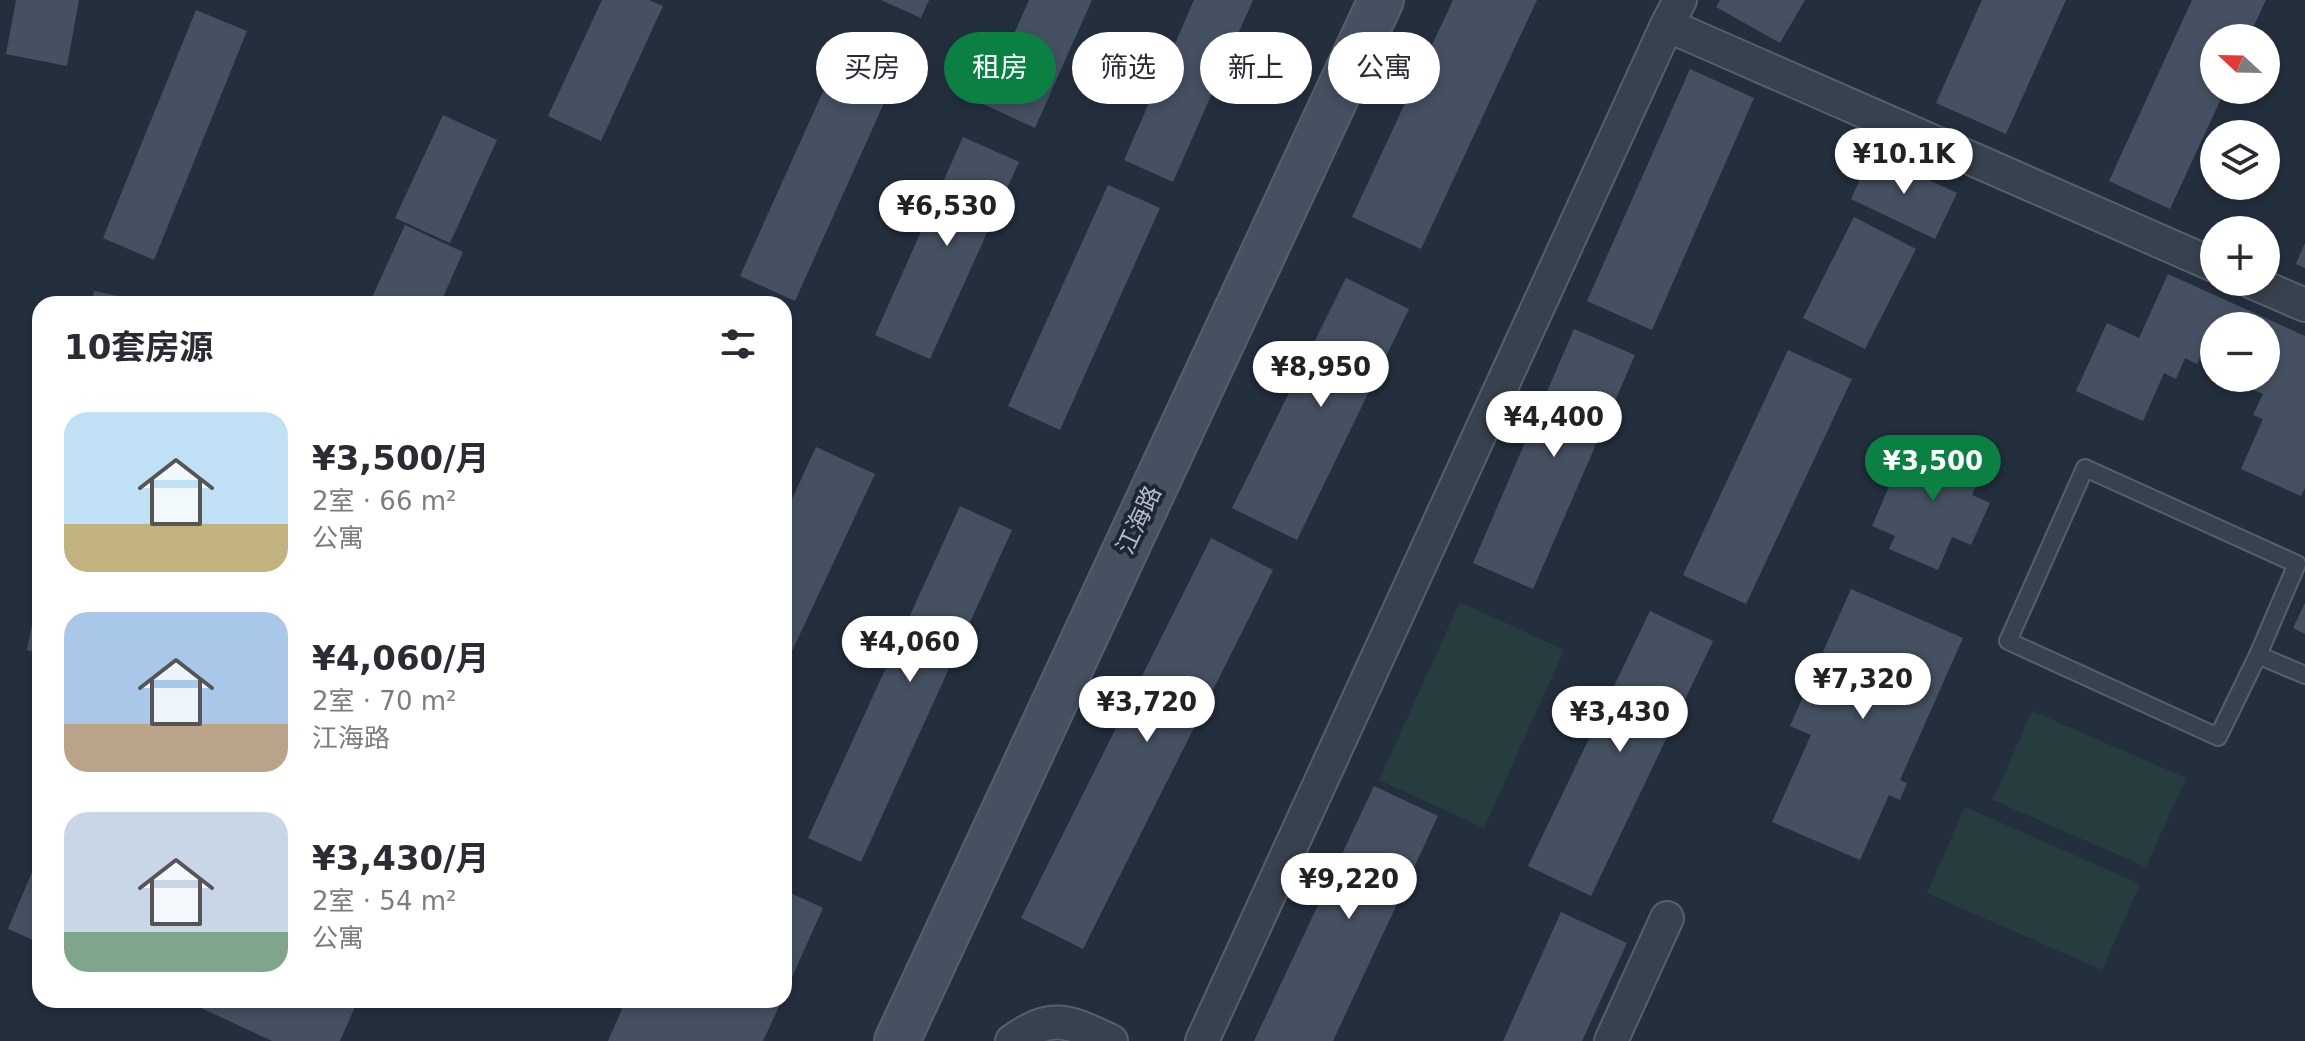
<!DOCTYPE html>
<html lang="zh">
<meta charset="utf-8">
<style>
:root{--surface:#fff;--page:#f7f7f7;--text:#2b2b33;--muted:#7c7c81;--accent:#0b8043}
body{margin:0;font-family:"DejaVu Sans","Noto Sans SC",sans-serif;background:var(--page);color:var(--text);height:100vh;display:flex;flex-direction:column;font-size:30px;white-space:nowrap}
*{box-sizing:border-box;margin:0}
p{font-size:26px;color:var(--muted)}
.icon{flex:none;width:44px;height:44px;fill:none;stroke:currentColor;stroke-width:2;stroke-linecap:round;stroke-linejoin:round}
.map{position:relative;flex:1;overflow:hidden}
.panel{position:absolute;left:32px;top:296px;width:760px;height:712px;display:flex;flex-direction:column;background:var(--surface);border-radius:24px;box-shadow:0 4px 12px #0003}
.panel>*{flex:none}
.hud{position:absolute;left:816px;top:32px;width:760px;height:72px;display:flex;gap:16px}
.needle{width:52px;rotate:292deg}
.fabs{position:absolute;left:2200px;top:24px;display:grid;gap:16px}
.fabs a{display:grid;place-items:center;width:80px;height:80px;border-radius:50%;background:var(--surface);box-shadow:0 4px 12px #0003;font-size:40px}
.price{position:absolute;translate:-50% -68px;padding:0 18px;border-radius:28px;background:#fff;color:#222;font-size:26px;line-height:52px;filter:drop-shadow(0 2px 4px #0008)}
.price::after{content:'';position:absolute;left:50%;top:48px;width:24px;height:18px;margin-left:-12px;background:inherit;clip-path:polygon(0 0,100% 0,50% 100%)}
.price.active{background:var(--accent);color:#fff}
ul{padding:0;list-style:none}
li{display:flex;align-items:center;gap:24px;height:200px;padding:0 32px}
li span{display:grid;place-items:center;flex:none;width:224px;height:160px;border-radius:24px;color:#555}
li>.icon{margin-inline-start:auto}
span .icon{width:96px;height:96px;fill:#fffc;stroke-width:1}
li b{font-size:34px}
h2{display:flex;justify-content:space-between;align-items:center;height:96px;padding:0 32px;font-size:34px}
.tag{padding:0 28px;border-radius:36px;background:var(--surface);box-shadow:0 4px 12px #0003;font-size:28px;line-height:72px}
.tag.active{background:var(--accent);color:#fff}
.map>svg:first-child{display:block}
.green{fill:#263c3f}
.building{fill:#455162}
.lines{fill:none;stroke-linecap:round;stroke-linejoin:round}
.lane-casing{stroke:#565f6c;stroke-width:20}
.street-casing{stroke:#565f6c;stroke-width:36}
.secondary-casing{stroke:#565f6c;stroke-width:48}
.lane{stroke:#38414e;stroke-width:16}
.street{stroke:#38414e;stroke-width:32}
.secondary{stroke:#465061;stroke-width:44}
.labels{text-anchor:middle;stroke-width:8;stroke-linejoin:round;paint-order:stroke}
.street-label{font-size:24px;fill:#b4bcc9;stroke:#1d2633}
</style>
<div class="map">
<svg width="2305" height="1041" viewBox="0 0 2305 1041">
<rect width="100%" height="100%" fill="#242f3e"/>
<g class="green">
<path d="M1460 602 1564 650 1484 828 1379 780Z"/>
<path d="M2032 711 2186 778 2146 867 1993 800Z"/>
<path d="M1965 807 2140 884 2102 970 1927 893Z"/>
</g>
<g class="building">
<path d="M16 0H79L67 66 6 54Z"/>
<path d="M602 0H649L663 6 601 141 548 116Z"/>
<path d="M881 0H929L921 18Z"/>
<path d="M1029 0H1092L1035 128 983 104Z"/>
<path d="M1194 0H1253L1173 182 1124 160Z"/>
<path d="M1453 0H1537L1421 249 1352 217Z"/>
<path d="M1720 0H1805L1780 43 1716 7Z"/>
<path d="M1982 0H2066L2006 134 1936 103Z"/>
<path d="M2192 0H2266L2248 38H2214V90H2225L2170 209 2109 181Z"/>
<path d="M196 10 247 31 154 260 103 238Z"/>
<path d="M843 47 898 72 795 301 740 276Z"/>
<path d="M1690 69 1754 98 1652 330 1587 301Z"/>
<path d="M443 115 497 140 450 243 395 218Z"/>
<path d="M963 137 1019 162 930 359 875 335Z"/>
<path d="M1872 153 1957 193 1935 239 1851 199Z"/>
<path d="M1108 185 1160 208 1060 430 1008 406Z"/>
<path d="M1854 217 1916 249 1865 349 1803 318Z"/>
<path d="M405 225 463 252 440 304H369Z"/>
<path d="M2305 243V268L2296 264Z"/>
<path d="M2168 274 2305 336V488L2301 496 2241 469 2263 419 2253 415 2263 394 2251 389 2256 378H2266V326H2214L2197 364 2185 358 2176 379 2164 373 2143 421 2076 391 2107 323 2139 338Z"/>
<path d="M1346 278 1409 309 1297 540 1232 508Z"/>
<path d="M94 291 153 303V304H91Z"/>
<path d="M1574 329 1635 355 1533 589 1473 563Z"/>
<path d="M1788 350 1852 379 1746 604 1683 575Z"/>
<path d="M1942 439 1987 459 1972 495 1990 503 1971 545 1952 537 1938 570 1889 549 1895 536 1872 526 1906 447 1933 458Z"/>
<path d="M816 447 875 474 784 668V516Z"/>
<path d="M960 506 1012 530 861 862 808 838Z"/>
<path d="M1211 538 1273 570 1083 949 1021 918Z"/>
<path d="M39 587 40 588V653L27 650Z"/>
<path d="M1851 589 1963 638 1900 780 1907 783 1900 800 1889 795 1860 860 1772 822 1811 735 1790 726Z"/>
<path d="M2305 603V634L2293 628Z"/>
<path d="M1650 611 1713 641 1591 896 1528 866Z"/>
<path d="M1374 786 1438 816 1333 1041H1254Z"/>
<path d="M40 853V943L8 929Z"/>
<path d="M784 890 823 908 784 995Z"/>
<path d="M1561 912 1627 943 1582 1041H1503Z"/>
<path d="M184 1000H358L340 1041H272Z"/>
<path d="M626 1000H782L763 1041H608Z"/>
</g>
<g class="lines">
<defs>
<g id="lane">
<path d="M2085 468 2297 564 2258 655 2218 737 2008 641Z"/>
<path d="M2258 655 2305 675"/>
</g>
<g id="street">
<path d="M1680 0 1667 25 2214 265"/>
<path d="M2252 282 2305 305"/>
<path d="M1012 1041C1053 1012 1068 1021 1111 1041"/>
<path d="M1202 1041 1667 25"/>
<path d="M1611 1041 1667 918"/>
</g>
<path id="secondary" d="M897 1041 1381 0"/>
</defs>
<use href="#lane" class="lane-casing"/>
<use href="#street" class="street-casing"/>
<use href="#secondary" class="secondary-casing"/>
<use href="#lane" class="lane"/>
<use href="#street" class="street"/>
<use href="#secondary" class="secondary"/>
</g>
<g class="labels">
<g class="street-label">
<text transform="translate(1139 520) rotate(-65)" y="8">江海路</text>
</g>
</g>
</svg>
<div class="fabs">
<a><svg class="needle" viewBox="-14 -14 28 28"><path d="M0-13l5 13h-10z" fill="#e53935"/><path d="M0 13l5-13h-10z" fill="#7c7c81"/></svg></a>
<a><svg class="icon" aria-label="layers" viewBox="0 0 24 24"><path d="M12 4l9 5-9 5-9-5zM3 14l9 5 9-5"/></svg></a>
<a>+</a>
<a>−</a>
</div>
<b class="price" style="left:1904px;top:196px">¥10.1K</b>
<b class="price" style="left:947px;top:248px">¥6,530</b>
<b class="price" style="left:1321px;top:409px">¥8,950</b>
<b class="price" style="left:1554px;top:459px">¥4,400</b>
<b class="price active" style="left:1933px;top:503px">¥3,500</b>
<b class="price" style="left:910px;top:684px">¥4,060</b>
<b class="price" style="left:1863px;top:721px">¥7,320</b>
<b class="price" style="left:1147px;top:744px">¥3,720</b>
<b class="price" style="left:1620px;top:754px">¥3,430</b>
<b class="price" style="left:1349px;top:921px">¥9,220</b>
<div class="hud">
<a class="tag">买房</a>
<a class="tag active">租房</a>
<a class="tag">筛选</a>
<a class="tag">新上</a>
<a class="tag">公寓</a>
</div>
<section class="panel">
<h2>10套房源<svg class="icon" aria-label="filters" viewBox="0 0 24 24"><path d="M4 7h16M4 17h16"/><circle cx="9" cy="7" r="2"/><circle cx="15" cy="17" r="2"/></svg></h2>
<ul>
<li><span style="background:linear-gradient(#bfe0f5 70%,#c2b280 0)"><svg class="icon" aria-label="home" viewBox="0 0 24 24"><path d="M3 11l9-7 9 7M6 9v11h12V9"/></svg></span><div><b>¥3,500/月</b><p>2室 · 66 m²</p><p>公寓</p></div></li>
<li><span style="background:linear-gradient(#a9c7e8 70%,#b9a48a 0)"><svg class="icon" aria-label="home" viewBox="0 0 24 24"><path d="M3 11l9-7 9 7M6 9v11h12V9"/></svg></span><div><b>¥4,060/月</b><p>2室 · 70 m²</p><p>江海路</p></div></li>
<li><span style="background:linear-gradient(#c9d6e8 75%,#7fa58c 0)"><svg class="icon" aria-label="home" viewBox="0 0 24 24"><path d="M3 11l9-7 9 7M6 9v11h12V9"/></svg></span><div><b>¥3,430/月</b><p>2室 · 54 m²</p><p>公寓</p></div></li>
</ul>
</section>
</div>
